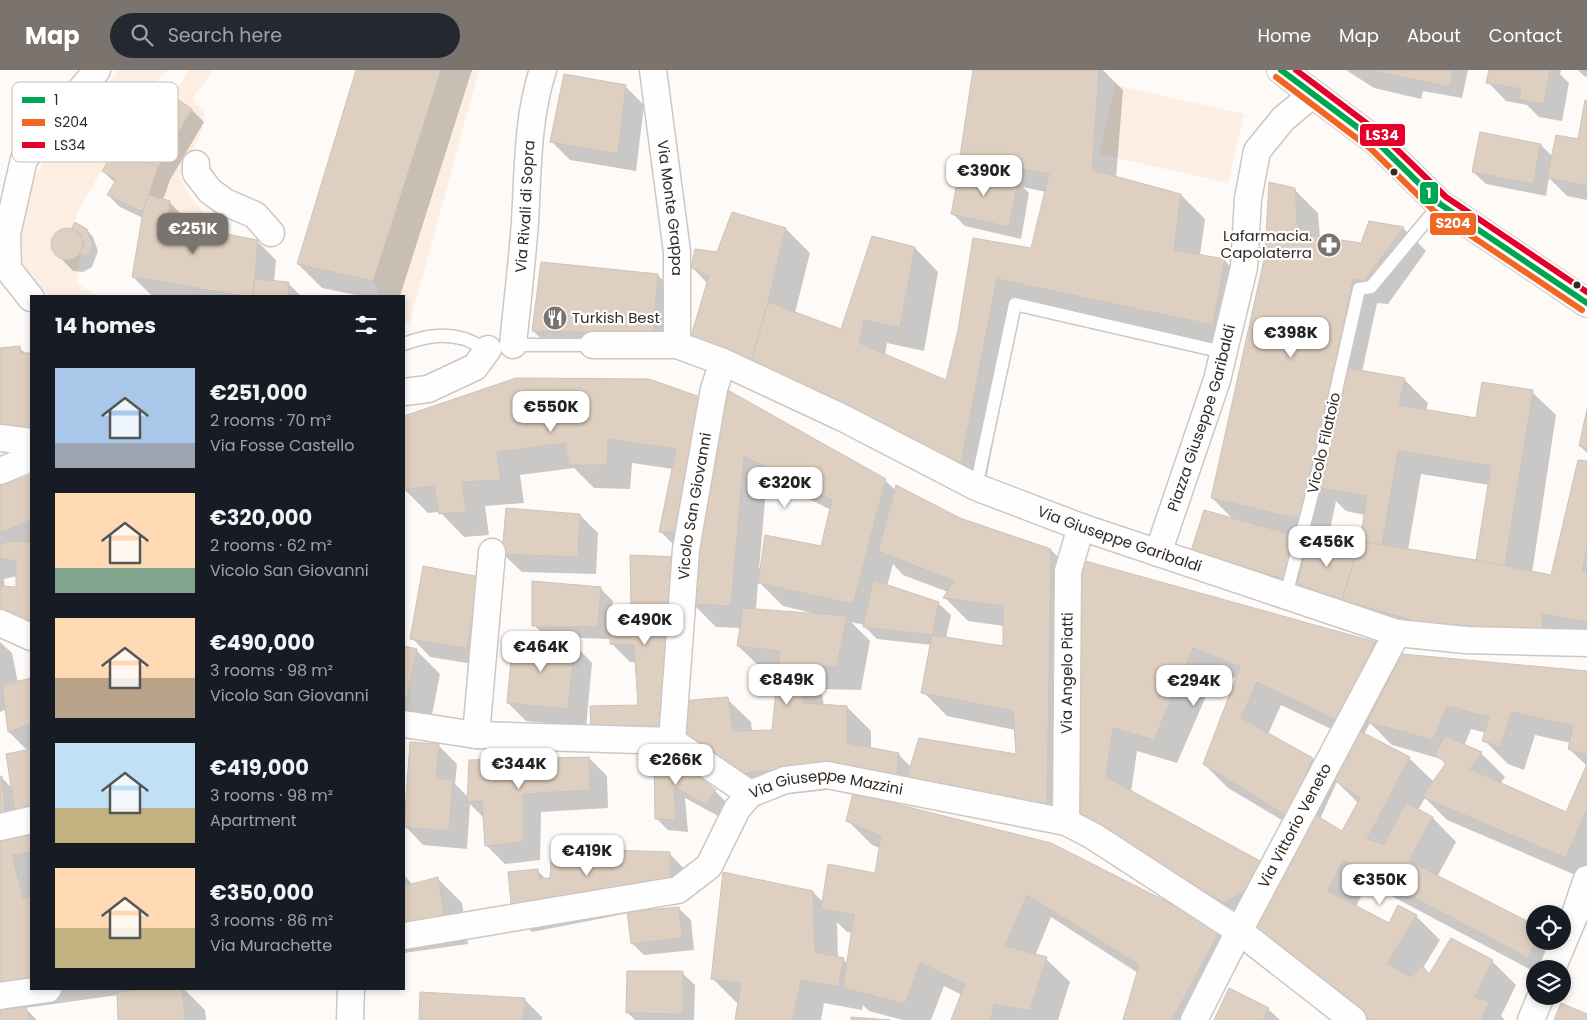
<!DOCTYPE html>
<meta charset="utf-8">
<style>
:root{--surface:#171b24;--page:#242831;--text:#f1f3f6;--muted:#9ea1a6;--accent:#7a736e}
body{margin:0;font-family:Poppins,sans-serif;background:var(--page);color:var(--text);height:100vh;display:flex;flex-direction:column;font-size:19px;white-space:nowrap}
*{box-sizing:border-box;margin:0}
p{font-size:16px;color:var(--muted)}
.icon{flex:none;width:28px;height:28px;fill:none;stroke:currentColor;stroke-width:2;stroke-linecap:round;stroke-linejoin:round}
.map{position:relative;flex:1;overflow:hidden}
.panel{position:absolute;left:30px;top:225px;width:375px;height:695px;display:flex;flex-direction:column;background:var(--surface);border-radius:0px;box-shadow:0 2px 8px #0003}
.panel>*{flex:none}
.tools{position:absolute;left:1526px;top:835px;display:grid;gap:10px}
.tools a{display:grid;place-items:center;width:45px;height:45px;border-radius:50%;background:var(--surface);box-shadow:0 2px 8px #0003;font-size:25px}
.price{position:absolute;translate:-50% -42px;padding:0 11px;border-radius:10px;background:#fff;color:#222;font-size:16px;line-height:32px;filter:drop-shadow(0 1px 2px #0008)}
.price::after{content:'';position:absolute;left:50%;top:30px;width:15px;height:11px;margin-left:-8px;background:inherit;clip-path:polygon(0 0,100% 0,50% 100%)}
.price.active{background:var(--accent);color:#fff}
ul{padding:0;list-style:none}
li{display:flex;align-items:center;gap:15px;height:125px;padding:0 25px}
li span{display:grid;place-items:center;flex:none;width:140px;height:100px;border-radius:0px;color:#555}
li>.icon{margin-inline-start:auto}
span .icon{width:60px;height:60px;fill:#fffc;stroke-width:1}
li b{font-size:21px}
h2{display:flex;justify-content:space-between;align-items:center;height:60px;padding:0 25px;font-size:21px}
header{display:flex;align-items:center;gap:30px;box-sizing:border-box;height:70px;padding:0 25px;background:var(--accent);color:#fff}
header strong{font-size:24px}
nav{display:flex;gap:28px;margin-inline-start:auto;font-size:18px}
.search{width:350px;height:45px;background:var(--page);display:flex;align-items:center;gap:12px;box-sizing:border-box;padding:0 18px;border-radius:28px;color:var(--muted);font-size:19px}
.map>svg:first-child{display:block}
.grass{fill:#fceee2}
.shadow{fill:#0003;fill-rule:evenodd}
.building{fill:#dfcfc0;stroke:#c9c4bf}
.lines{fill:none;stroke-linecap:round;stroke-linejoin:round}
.lane-casing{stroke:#cdc7c3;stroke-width:15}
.street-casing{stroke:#cdc7c3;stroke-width:29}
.secondary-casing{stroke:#cdc7c3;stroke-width:30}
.lane{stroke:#fffefe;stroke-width:12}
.street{stroke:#fffefe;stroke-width:26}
.secondary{stroke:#fffefe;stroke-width:28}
.bus-1-casing{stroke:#fff;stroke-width:10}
.bus-2-casing{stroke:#fff;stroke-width:10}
.bus-3-casing{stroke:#fff;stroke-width:10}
.bus-1{stroke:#00a651;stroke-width:6}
.bus-2{stroke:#f26522;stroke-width:6}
.bus-3{stroke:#e4002b;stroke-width:6}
.bus-dot{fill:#332a23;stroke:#fff;stroke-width:2}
.labels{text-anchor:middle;stroke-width:4.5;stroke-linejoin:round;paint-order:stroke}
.street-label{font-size:15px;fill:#332a23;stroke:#fff}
.poi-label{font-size:15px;fill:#332a23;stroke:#fff;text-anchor:end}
.key{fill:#fff;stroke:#c2bfbd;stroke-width:1}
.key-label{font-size:14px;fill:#332a23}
.line-badge{stroke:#fff;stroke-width:2}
.badge-label{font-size:14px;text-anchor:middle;font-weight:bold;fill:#fff}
</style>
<header>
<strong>Map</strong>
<div class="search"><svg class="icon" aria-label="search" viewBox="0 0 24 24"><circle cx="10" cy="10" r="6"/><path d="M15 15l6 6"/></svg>Search here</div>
<nav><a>Home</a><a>Map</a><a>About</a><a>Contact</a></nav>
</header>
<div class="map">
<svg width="1587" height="950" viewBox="0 0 1587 950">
<rect width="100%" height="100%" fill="#fdfaf8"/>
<g class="grass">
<path d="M119 0H169L154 13 131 51 81 135 72 158C37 155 50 206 80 185L77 214 99 226H50L35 216 20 193 19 141 42 93Z"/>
<path d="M189 0H214L193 27 195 32 204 41C206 64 190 77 189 99L179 107 192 129 221 163 167 153 148 125 158 97 192 39 173 25Z"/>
<path d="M441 0H479L410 252H404V226H381L373 211Z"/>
<path d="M1115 15 1244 44 1228 113 1099 84Z"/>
</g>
<g class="shadow">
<path d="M357 0H472L400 226H361L322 218 298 194Z"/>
<path d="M975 0H1103L1123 20 1116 108 1181 125 1205 149 1200 185 1224 190 1248 214 1237 278 1020 233 985 415 776 315 708 214 692 197 718 183 733 144 786 159 810 183 795 243 841 260 915 178 938 202 924 281 887 273 885 285 947 312 959 261 974 170 1032 180 1046 122 1023 117 1029 123 1021 169 965 156 952 143 979 103 961 85Z"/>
<path d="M1346 0H1468L1462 28 1423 21 1421 29 1374 18Z"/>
<path d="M1490 0H1561L1560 4 1569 13 1562 51 1539 47 1527 35 1506 31 1488 12Z"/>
<path d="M1578 0H1587V7L1584 6Z"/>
<path d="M155 15 192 40 204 52 170 110 163 130 169 132 188 151 187 158 258 172 276 190 274 212 289 214 301 226H156L151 225 133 207 143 148 120 137 108 125 115 113 103 101 139 90 154 70 132 51Z"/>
<path d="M626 17 644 35 636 101 570 90 551 71Z"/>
<path d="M1587 31V130L1567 126 1549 108 1546 126 1486 114 1473 102 1541 75 1553 87 1579 70Z"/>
<path d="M1294 119 1318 143 1320 168 1362 174 1403 158 1426 181 1388 234 1377 233 1362 302 1404 309 1428 333 1426 341 1477 350 1532 322 1556 345 1532 503 1552 507 1587 392V571L1447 577 1211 499 1234 450 1212 428ZM1421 404 1489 415 1477 492 1408 480ZM1336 431 1346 441 1365 445 1358 482 1327 474ZM1295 466 1310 469 1308 479Z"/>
<path d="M75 154 87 160 93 167 98 181 92 197 83 202 73 201 54 181 52 177V173L55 164 63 159H73Z"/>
<path d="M658 205 676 224 671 282 552 279 533 261Z"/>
<path d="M20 278 26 284H31V383H10L0 373V279Z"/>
<path d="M516 310 885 410 895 420 960 449 1051 480 1077 506 1375 573 1397 596 1587 602V696L1569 679 1571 673 1535 665 1524 700 1508 694 1484 670 1486 663 1471 659 1464 676 1481 683 1505 707 1500 714 1567 744 1587 697V810L1447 750 1425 728 1418 740 1433 748 1456 772 1437 807 1535 856V871H1552L1556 899H1535V902L1367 813 1356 837 1390 854 1416 846 1440 870 1423 898 1430 905 1451 869 1492 891 1516 915 1501 946 1505 950H1365L1248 856 1070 757 837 719 762 727 639 636 636 592H630L612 574V569L546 567 534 555 600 518 613 531 612 537 633 538 676 488 684 485 660 461 673 399 632 393 630 419 594 418 574 398 520 405 524 433 485 436 489 465 464 467 440 442 428 443 404 419V347ZM767 408 831 440 822 477 761 499H759ZM893 494 903 505 948 522 945 528 968 551 1004 556V577L946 568 951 545 938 533 887 516ZM758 511 783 536 812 543V544L756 540ZM693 534 716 557 741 558 738 576 762 599 779 601 773 661 752 662 751 652 727 629 688 632ZM851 552 865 555V557L877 569 931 575 923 622 947 646 1015 660 1017 686 911 697 898 684 871 678V661L847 637 824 636 821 619 861 620 870 571ZM1217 601 1237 609 1204 694 1228 718 1302 762 1277 809 1131 722 1137 681 1177 693ZM1281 635 1352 669 1332 708 1312 689 1268 664ZM1370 653 1392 675 1441 689 1446 695 1434 712 1409 688 1364 664ZM1337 712 1358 733 1342 763 1320 749Z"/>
<path d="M1587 345V383L1580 376Z"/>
<path d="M0 390 7 397 10 414 31 406V570L0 562ZM17 506V519L5 518 4 509Z"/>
<path d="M580 445 598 463 596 504 522 502 503 484Z"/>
<path d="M479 508 485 596 430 587 412 568Z"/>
<path d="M0 572 12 583 18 613 31 609V919H184L205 940 206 950H119L118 925 25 938 37 950H0V708H2L13 719 28 681 9 662 7 639 0 642Z"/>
<path d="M574 574 592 593 586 657 526 651 508 633Z"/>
<path d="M404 578 416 580 440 604 431 650 404 644Z"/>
<path d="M439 676 457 694 455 714 468 727 589 688 607 706 608 738 541 742 540 790 505 794 487 776 485 749 470 734 467 779 423 775 405 756Z"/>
<path d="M655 684 715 721 727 733 718 746 685 728 688 762 668 760 656 748Z"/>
<path d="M848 751 1220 860 1244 883 1209 950H1124L1138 903 1051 847 1035 886 1046 889 1070 912 1058 950H953L962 925 944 916 931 950H903L869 941 863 935 862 940 824 933 821 950H736L739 932H736L712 908 813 822 824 833 876 804 880 778 872 775ZM837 852 847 862 853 863 848 894 843 889 838 888Z"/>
<path d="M669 783 687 802 688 831 646 840V842L678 838 691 850 694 880 644 885 632 873 629 843 532 862 513 843 537 800 546 809Z"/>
<path d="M404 805 413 815 438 809 462 833 468 874 404 883Z"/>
<path d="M682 903 695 915 694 950H635L627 942Z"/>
<path d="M524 929 542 947V950H420Z"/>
<path d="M1268 939 1280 950H1215Z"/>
</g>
<g class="building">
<path d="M356 0H441L373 211 297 194Z"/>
<path d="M973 0H1099L1092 100 1181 124 1174 180 1225 189 1213 255 997 209 961 393 751 292 768 232 841 259 872 166 915 177 900 258 864 250 859 273 946 310 958 260 973 168 1031 178 1049 104 960 86Z"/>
<path d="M1370 0H1399L1397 6Z"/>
<path d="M1399 0H1453L1450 17 1397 6Z"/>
<path d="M1489 0H1550L1544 34 1519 29 1521 19 1486 13Z"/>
<path d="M564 4 626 15 618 84 550 72Z"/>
<path d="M154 13 192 39 158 97 139 89 154 67 131 51Z"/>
<path d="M1585 30H1587V116L1547 108 1556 65 1578 69Z"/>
<path d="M1480 62 1541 74 1533 114 1472 102Z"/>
<path d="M116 77 158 97 143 142 107 125 116 110 102 101Z"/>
<path d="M960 97 1018 110 1009 157 951 144Z"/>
<path d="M1269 112 1295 118 1298 164 1361 173 1369 151 1404 157 1364 211 1353 209 1303 450 1211 428 1265 185Z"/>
<path d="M148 125 170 131 167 153 258 170 253 226H243L132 207 143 142Z"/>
<path d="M732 142 786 158 768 232 751 292 691 266 709 206 691 198 695 179 717 182Z"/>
<path d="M75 152 87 159 93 175 87 185H80L84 175 81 165 72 158Z"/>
<circle cx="67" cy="174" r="16"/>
<path d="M541 192 658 204 653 264 532 261Z"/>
<path d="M255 209 289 212 288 226H253Z"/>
<path d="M20 276V283H31V366L0 365V278Z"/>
<path d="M1347 298 1405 308 1399 335 1476 348 1482 312 1533 320 1505 496 1476 490 1491 396 1398 381 1382 475 1360 471 1367 426 1321 418Z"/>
<path d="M516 308 649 309 706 329 682 463 659 462 676 379 608 369 607 395H569L565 373 497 382 501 410 462 412 466 442 439 444 434 416 404 420V346Z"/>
<path d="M724 318 886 409 853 534 758 513 765 465 821 476 832 430 744 386 731 536 691 534Z"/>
<path d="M1587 339V378L1579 376Z"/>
<path d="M1578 390 1587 391V479L1582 501 1587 502V552L1542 544 1543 560 1422 553 1342 530 1360 471 1476 490 1551 505Z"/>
<path d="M31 405V450L0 463V416Z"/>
<path d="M896 415 960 448 1051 479 1047 734 905 713 919 668 1016 684 1013 641 921 623 932 565 1003 576V536L943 528 954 511 878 481Z"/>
<path d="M506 438 580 444 578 487 502 484Z"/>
<path d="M1204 440 1297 466 1287 510 1191 481Z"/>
<path d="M1309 468 1357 480 1342 530 1297 514Z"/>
<path d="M11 471 31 472V559L0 547V516L16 517V491L0 488V474Z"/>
<path d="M630 485 677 487 668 659 591 662 590 636 638 635 634 575 610 574V536L631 537Z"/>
<path d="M1082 490 1376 572 1336 650 1257 612 1241 648 1313 688 1287 746 1203 694 1240 597 1193 578 1154 670 1113 658 1106 707 1262 792 1243 823 1224 833 1079 747 1075 499Z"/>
<path d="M423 496 480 507 467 578 410 569Z"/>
<path d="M873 510 939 532 932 565 863 557Z"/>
<path d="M532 511 601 517 598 557 532 556Z"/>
<path d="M743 538 847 546 837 596H798L804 633 847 636V673L899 683 896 710 813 696 737 704 680 660V631L728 627 733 661 772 660 780 581 737 576Z"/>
<path d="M513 568 575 573 568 639 507 633Z"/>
<path d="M404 576 417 579 407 627 404 626Z"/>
<path d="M1402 584 1587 601V685L1568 679 1573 656 1512 642 1500 677 1482 671 1489 647 1447 636 1433 670 1367 652Z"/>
<path d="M31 608V654L8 662 2 615Z"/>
<path d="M1356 659 1410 687 1367 769 1384 774 1406 732 1433 747 1409 791 1535 855V870L1528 888 1343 790 1328 821 1389 853 1398 835 1417 845 1387 894 1411 907 1422 895 1429 904 1451 868 1493 890 1475 927 1489 932 1481 950H1370L1251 861 1311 742 1342 761 1360 728 1331 708Z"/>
<path d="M1445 666 1482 682 1470 699 1566 742 1587 694V738L1566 788 1422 727 1446 693 1435 685Z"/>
<path d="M410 672 439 674 436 708 453 710 449 761 404 757Z"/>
<path d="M31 679V740L15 743 6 684Z"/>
<path d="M654 683H667L716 720 705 734 674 717 676 750 655 749Z"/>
<path d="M589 687 590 720 523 724V772L485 776 482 731 467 732 469 690Z"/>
<path d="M2 706 6 749 0 750V707Z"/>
<path d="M853 723 1051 773 1221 859 1172 950H1123L1139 895 1027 825 1005 876 1047 887 1030 941 994 934 991 950H951L965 914 920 893 905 934 843 918 854 845 821 839 828 794 875 803 881 766 846 751Z"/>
<path d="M31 760V782L12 785 23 828 31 827V911L0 915V766Z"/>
<path d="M552 778 670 782V813L512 844 508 802 538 799 539 809 550 808Z"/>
<path d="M723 802 813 821 815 882 844 888 838 917 801 910 793 950H735L741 913 711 909Z"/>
<path d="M438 807 445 850 404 856V816Z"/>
<path d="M679 837 682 868 631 874 627 842Z"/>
<path d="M627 901H683V944L626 943Z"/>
<path d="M1229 918 1269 938 1263 950H1214Z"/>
<path d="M147 919H182L185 950H118L117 922Z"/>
<path d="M420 922 525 928 523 950H419Z"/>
<path d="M1561 933 1587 944V950H1554Z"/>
<path d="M26 937 30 950H0V940Z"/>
<path d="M851 947 890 950H851Z"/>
</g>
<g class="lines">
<defs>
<g id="lane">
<path d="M404 274C425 266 443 263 465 269 473 272 481 278 490 279"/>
<path d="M510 275H593"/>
<path d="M976 417 1015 234 1223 282"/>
<path d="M1286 525 1316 409 1359 219 1371 217 1440 134"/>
</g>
<g id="street">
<path id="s1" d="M653 0 677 182V275"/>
<path d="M196 94V103L210 121 225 132 255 145 271 163"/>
<path d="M31 228 8 199 7 164 24 89 97 0"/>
<path id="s2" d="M513 275C517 234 522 193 525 152 528 102 527 48 543 0"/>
<path id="s3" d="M593 275H677L723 292 843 348 976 417 1081 457 1397 563 1466 570 1587 573"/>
<path d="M404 322 428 319 475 297 488 279"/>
<path d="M0 368 31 372"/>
<path d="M0 401 31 388"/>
<path id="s4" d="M1158 483 1217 310 1244 197 1248 129 1257 81 1283 49 1313 24"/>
<path d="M0 553 31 567"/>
<path d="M404 654 476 665 672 671 750 724"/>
<path d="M476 665 492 482"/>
<path id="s5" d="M672 671 686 479 714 319 723 292"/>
<path id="s6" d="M1066 752 1068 501 1081 457"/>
<path d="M0 757 31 750"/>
<path id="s7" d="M404 866 678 820 709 796 737 739 750 724 785 710 827 705 1066 752 1093 766 1239 861 1353 950"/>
<path d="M1552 899 1575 844 1587 809"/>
<path d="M0 926 48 919"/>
<path d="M350 950 351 919"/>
<path id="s8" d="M1194 950 1239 861 1397 563"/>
<path d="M1531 950 1541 926"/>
</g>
<path id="secondary" d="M1281 0 1377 72 1440 134 1587 233"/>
</defs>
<use href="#lane" class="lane-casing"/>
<use href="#street" class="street-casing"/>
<use href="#secondary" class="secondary-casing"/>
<use href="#lane" class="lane"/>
<use href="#street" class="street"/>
<use href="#secondary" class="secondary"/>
<defs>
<path id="bus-1" d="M1281 0 1377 72 1440 134 1587 233"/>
<path id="bus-2" d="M1276 7 1371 79 1434 141 1582 240"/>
<path id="bus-3" d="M1296 0 1382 65 1446 127 1587 222"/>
</defs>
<use href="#bus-1" class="bus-1-casing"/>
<use href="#bus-2" class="bus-2-casing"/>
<use href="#bus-3" class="bus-3-casing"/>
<use href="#bus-1" class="bus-1"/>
<use href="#bus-2" class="bus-2"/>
<use href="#bus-3" class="bus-3"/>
</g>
<defs>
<symbol id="pharmacy-disc" viewBox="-11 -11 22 22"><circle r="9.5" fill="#7a736e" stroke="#fff"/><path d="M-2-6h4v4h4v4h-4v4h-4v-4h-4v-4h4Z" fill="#fff"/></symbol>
<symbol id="restaurant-disc" viewBox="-11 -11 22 22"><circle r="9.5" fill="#7a736e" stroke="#fff"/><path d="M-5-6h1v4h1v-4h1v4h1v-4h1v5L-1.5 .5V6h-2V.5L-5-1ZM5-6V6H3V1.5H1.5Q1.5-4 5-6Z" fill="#fff"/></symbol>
</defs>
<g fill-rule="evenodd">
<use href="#pharmacy-disc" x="1315" y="161" width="28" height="28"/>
<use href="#restaurant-disc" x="541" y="234" width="28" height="28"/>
</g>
<g class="bus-dot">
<circle cx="1394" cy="102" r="4.5"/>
<circle cx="1577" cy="215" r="4.5"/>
</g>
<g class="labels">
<g class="street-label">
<text dy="5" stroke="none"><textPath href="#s2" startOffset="139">Via Rivali di Sopra</textPath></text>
<text dy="5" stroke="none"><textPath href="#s1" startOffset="139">Via Monte Grappa</textPath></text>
<text dy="5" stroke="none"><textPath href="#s4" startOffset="142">Piazza Giuseppe Garibaldi</textPath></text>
<text transform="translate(1324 373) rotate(-77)" y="5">Vicolo Filatoio</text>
<text dy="5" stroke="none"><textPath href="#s5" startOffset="236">Vicolo San Giovanni</textPath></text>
<text dy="5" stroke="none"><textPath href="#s3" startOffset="568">Via Giuseppe Garibaldi</textPath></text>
<text dy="5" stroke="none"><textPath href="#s6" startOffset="149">Via Angelo Piatti</textPath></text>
<text dy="5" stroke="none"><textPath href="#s7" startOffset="479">Via Giuseppe Mazzini</textPath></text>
<text dy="5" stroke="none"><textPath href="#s8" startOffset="219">Via Vittorio Veneto</textPath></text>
</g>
<g class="poi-label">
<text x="1312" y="171">Lafarmacia.<tspan x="1312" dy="17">Capolaterra</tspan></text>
<text x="572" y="253" text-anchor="start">Turkish Best</text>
</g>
</g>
<rect x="12" y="12" width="166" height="80" rx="8" class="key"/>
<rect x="22" y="27" width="23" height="6" fill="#00a651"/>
<rect x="22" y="49" width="23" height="7" fill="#f26522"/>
<rect x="22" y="72" width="23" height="6" fill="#e4002b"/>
<g class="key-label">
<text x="54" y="35">1</text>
<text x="54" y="57">S204</text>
<text x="54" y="80">LS34</text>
</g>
<g class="line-badge">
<rect x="1359" y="53" width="47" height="24" rx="5" fill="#e4002b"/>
<rect x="1419" y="111" width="20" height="24" rx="5" fill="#00a651"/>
<rect x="1429" y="142" width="48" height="24" rx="5" fill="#f26522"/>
</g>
<g class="badge-label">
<text x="1382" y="70">LS34</text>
<text x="1429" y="128">1</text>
<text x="1453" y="158">S204</text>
</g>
</svg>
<div class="tools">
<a><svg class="icon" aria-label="locate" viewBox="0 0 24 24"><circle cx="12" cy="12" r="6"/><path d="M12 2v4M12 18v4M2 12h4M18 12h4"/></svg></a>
<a><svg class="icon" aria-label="layers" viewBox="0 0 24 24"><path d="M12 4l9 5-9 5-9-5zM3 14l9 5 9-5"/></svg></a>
</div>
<b class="price" style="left:984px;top:127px">€390K</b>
<b class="price active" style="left:193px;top:185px">€251K</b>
<b class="price" style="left:1291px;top:289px">€398K</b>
<b class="price" style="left:551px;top:363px">€550K</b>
<b class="price" style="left:785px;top:439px">€320K</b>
<b class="price" style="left:1327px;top:498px">€456K</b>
<b class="price" style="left:645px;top:576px">€490K</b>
<b class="price" style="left:541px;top:603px">€464K</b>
<b class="price" style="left:787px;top:636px">€849K</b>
<b class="price" style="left:1194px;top:637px">€294K</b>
<b class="price" style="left:676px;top:716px">€266K</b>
<b class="price" style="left:519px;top:720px">€344K</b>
<b class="price" style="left:587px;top:807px">€419K</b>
<b class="price" style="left:1380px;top:836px">€350K</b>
<section class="panel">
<h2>14 homes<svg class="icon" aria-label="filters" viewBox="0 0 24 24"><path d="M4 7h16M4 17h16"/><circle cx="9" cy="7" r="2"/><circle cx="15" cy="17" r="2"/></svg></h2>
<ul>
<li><span style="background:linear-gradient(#a9c7e8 75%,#9aa5b1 0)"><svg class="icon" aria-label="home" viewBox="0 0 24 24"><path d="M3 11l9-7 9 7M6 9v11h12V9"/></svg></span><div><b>€251,000</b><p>2 rooms · 70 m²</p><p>Via Fosse Castello</p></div></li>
<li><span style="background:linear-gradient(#ffd9b3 75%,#7fa58c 0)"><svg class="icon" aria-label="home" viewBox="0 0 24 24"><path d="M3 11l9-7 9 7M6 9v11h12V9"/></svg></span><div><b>€320,000</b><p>2 rooms · 62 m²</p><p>Vicolo San Giovanni</p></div></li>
<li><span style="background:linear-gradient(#ffd9b3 60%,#b9a48a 0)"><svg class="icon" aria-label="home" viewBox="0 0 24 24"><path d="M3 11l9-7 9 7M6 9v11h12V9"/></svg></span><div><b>€490,000</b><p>3 rooms · 98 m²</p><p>Vicolo San Giovanni</p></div></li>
<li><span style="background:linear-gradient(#bfe0f5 65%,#c2b280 0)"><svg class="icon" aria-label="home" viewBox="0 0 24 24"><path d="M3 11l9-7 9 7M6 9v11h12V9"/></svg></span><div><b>€419,000</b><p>3 rooms · 98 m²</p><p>Apartment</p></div></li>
<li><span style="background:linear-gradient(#ffd9b3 60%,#c2b280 0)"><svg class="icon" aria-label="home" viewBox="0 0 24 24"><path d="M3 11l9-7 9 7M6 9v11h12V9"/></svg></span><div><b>€350,000</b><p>3 rooms · 86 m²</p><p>Via Murachette</p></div></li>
</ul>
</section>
</div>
